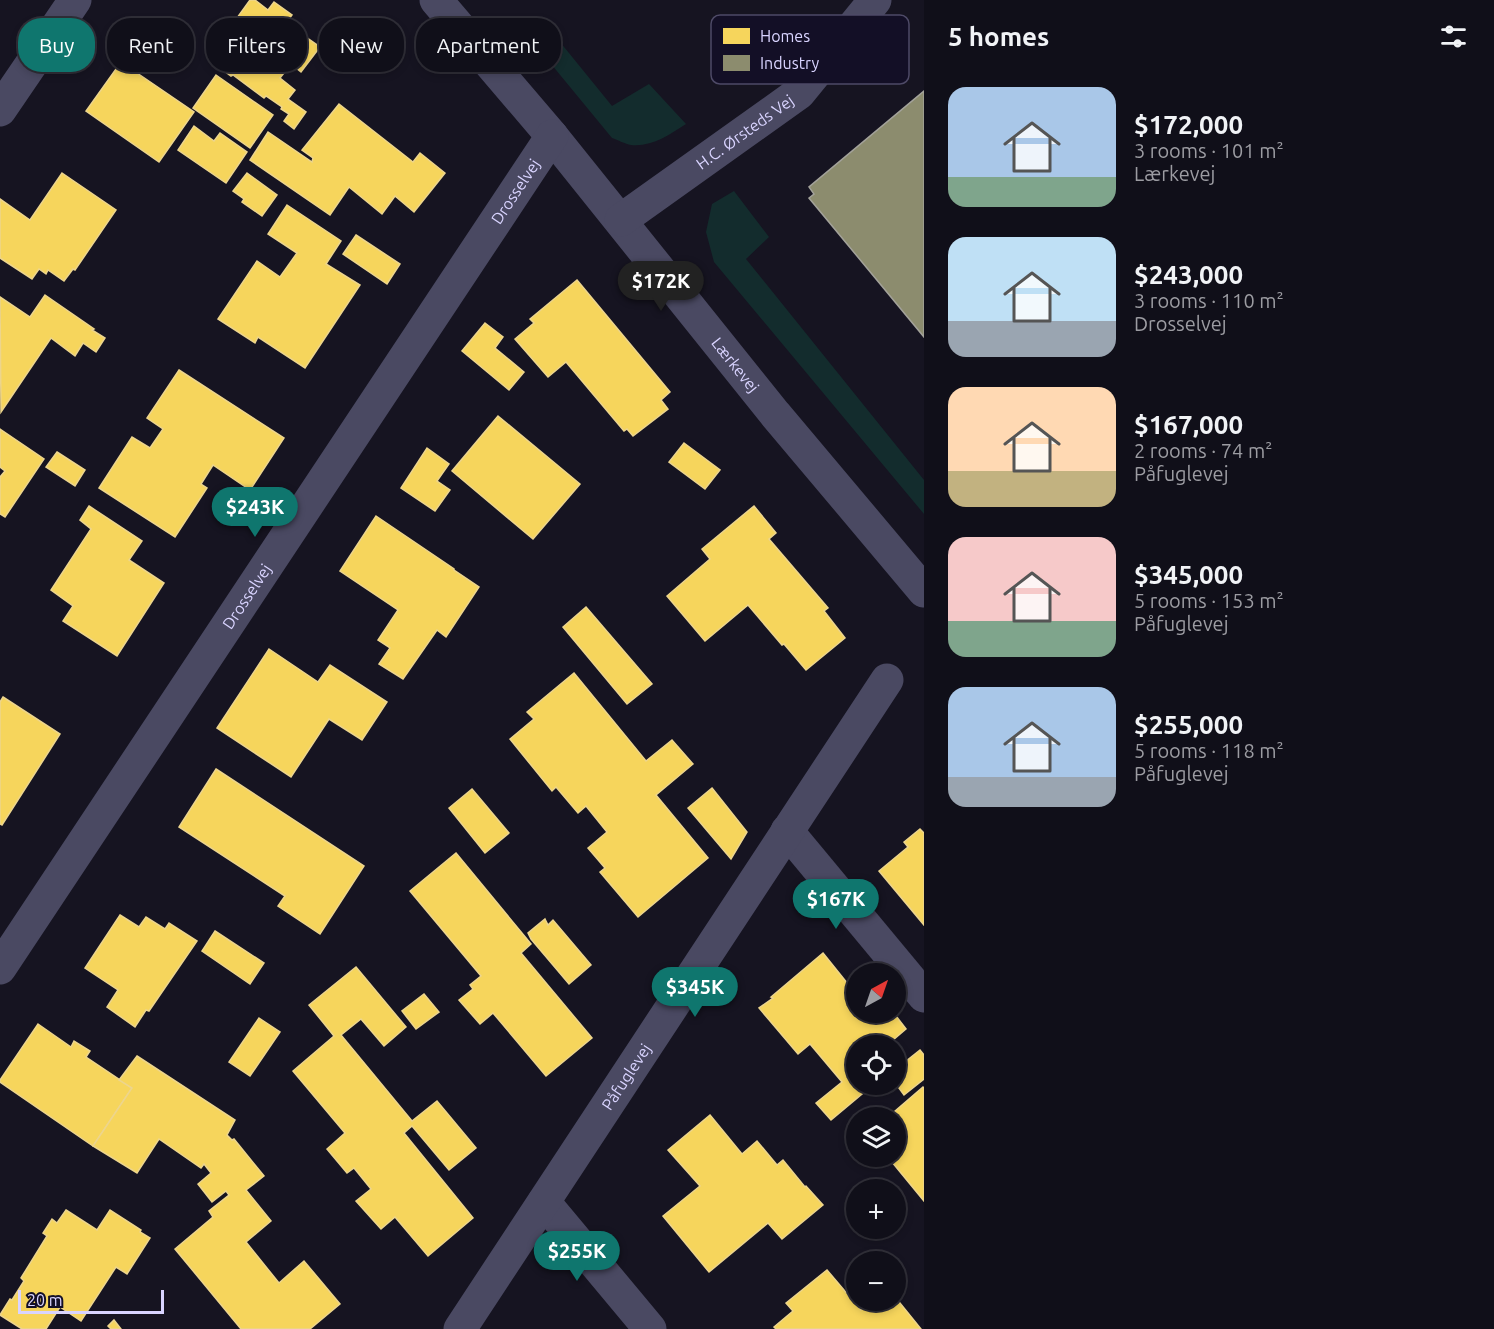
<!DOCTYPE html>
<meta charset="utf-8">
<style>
:root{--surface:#100f19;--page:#191822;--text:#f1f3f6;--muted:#9c9ca2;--line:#302f38;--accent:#0f766e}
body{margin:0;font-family:Ubuntu,sans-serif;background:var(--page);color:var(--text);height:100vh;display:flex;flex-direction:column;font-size:22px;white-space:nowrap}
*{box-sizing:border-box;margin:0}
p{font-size:20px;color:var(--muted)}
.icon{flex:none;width:33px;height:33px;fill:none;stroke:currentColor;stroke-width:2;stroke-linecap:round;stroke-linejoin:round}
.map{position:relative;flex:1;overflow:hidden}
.side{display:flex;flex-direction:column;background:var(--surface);width:570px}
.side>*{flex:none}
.banner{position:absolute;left:18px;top:18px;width:570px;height:54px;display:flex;gap:12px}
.needle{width:39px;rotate:40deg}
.controls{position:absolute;left:846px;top:963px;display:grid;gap:12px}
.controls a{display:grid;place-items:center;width:60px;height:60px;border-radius:50%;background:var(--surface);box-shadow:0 3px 9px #0003,0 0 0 2px var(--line);font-size:30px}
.scale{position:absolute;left:18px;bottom:15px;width:146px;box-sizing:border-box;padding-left:6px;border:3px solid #d9d4ff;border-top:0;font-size:16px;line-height:21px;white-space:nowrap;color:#d9d4ff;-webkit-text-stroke:4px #130f26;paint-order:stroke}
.price{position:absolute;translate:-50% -51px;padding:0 14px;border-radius:21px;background:var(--accent);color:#fff;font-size:20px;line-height:39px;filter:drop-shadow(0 2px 3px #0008)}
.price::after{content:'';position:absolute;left:50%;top:36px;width:18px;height:14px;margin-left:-9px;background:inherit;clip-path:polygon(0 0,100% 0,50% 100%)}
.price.selected{background:#222;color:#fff}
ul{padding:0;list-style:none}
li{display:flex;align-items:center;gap:18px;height:150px;padding:0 24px}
li span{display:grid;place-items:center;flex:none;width:168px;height:120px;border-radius:18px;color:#555}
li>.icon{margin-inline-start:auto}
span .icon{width:72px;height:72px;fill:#fffc;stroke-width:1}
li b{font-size:26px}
h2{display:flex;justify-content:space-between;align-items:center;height:72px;padding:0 24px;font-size:26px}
.tag{padding:0 21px;border-radius:24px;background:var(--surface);box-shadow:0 3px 9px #0003,0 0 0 2px var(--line);font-size:21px;line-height:54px}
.tag.selected{background:var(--accent);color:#fff}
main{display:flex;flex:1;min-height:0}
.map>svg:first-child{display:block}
.green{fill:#132c2d}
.homes{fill:#f6d55c;stroke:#edd58d;stroke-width:1.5}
.industry{fill:#8c8c6e;stroke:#a3a29a;stroke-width:1.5}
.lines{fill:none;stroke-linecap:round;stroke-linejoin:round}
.minor{stroke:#4a4962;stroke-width:33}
.labels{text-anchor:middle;stroke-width:6;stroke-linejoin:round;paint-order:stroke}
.street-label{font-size:16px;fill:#d9d4ff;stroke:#130f26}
.key{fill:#130f26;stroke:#4e4a67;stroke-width:1.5}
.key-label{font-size:16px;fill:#d9d4ff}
</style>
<main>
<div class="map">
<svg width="924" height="1329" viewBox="0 0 924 1329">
<rect width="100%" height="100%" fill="#161421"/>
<g class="green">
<path d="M547 26 612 106 649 84 686 124C669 135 652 147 631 145 625 144 618 140 612 138L533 42Z"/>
<path d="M734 191 769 237 746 259 924 480V514L714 262 706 232 712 204Z"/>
</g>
<g class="homes">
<path d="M250 0H255L268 10 274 2 292 15 286 23 320 47 301 72 291 64 280 78 295 90 288 99 306 112 294 129 284 121 289 114 281 109 282 107 266 96 264 98 233 75 231 76 219 67 232 49 221 40Z"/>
<path d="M121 62 194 112 159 162 86 111Z"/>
<path d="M216 75 273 115 250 148 193 108Z"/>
<path d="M339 104 413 162 420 153 445 173 414 212 395 196 382 214 349 187 330 215 250 160 268 132 312 162 313 158 302 150Z"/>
<path d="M194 126 214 141 220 133 247 152 226 183 178 150Z"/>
<path d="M62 173 116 210 75 270 73 269 64 281 48 270 46 274 39 269 32 279 0 258V199L30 220Z"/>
<path d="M247 173 277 195 262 216 242 202 244 199 233 191Z"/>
<path d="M287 205 341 241 326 264 360 285 305 368 258 337 255 343 218 319 257 261 280 277 297 253 268 234Z"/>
<path d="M356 235 400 264 387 284 343 254Z"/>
<path d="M577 280 670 392 661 400 668 409 633 436 627 429 624 431 566 362 548 377 515 339 534 323 530 319Z"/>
<path d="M45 295 94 329 92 330 105 338 96 352 83 343 75 356 51 338 1 412 0 297 30 317Z"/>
<path d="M485 323 503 337 495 348 524 372 509 390 462 351Z"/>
<path d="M179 370 284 438 250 490 213 465 201 484 207 488 175 537 99 488 132 437 150 448 163 429 147 418Z"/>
<path d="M498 416 580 484 533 539 452 471Z"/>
<path d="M0 429 44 459 5 517 0 514V477L5 471 0 467Z"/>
<path d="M684 443 720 470 705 489 669 462Z"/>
<path d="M427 448 449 464 437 481 450 490 435 511 401 488Z"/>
<path d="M57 452 85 470 75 486 46 467Z"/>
<path d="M89 506 142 541 129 560 164 583 117 656 63 621 73 606 51 590 91 529 80 520Z"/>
<path d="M754 506 776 533 769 539 828 608 824 611 845 638 806 670 784 644 782 645 748 605 705 641 667 596 710 559 702 549Z"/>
<path d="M376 516 454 569V570L479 587 446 637 437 630 403 679 379 664 390 648 378 640 398 610 340 571Z"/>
<path d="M586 607 652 684 627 704 563 627Z"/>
<path d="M269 649 318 682 330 665 387 702 362 740 329 719 291 777 217 728Z"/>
<path d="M574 673 646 761 672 740 693 764 656 795 708 858 638 917 600 872 605 868 588 848 607 832 586 806 578 813 556 787 552 791 510 739 534 719 527 712Z"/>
<path d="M3 697 60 734 2 825 0 824V702Z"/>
<path d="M216 769 364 866 320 934 278 906 285 896 179 827Z"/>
<path d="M712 788 747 832 731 859 688 808Z"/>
<path d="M472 789 509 833 485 853 449 808Z"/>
<path d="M920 829 924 833V925L879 871 908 847 904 842Z"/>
<path d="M456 853 531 944 521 953 592 1038 546 1076 493 1013 480 1024 459 1000 473 989 470 985 481 976 410 891Z"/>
<path d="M120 915 139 927 146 917 165 929 169 923 197 941 149 1011 146 1010 135 1027 107 1007 118 990 85 968Z"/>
<path d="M545 919 548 925 553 920 591 965 569 984 531 939 528 933Z"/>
<path d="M215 931 264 963 250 984 202 951Z"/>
<path d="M823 953 856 994V1012H893L906 1029 886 1046H856V1084H874L831 1120 816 1103 842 1082 810 1044 798 1054 759 1008 773 998 771 997Z"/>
<path d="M356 967 406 1027 384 1046 361 1019 341 1035 412 1121 437 1101 476 1148 449 1170 412 1126 404 1133 473 1218 428 1256 395 1217 381 1229 356 1201 371 1189 354 1168 347 1173 327 1149 345 1133 293 1071 334 1036 309 1005Z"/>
<path d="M424 994 439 1012 416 1029 402 1011Z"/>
<path d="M259 1018 280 1032 250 1076 229 1062Z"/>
<path d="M38 1024 71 1047 74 1041 90 1051 86 1057 132 1088 93 1146 0 1082V1080Z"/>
<path d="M920 1050 924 1055V1079L904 1095 896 1084V1069Z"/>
<path d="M137 1056 235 1120 227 1135 232 1140 234 1139 264 1176 246 1190 271 1221 246 1242 279 1283 304 1261 340 1304 310 1329H241L175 1249 213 1217 209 1211 229 1195 226 1191 212 1202 198 1184 211 1173 204 1164 201 1168 159 1139 137 1173 93 1146 132 1088 119 1080Z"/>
<path d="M923 1087 924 1088V1201L887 1156H896V1118H887Z"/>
<path d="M710 1115 742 1154 757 1141 777 1165 783 1160 805 1187 806 1186 823 1205 782 1239 768 1223 709 1272 663 1216 700 1186 668 1150Z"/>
<path d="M66 1210 97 1230 110 1210 141 1230 140 1232 150 1238 127 1274 116 1267 81 1321 60 1307 46 1329H22L0 1315 10 1299 12 1300 24 1281 21 1278 47 1236 43 1233 52 1219 57 1223Z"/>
<path d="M827 1270 861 1310 872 1300H896V1298L921 1329H776L774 1327 793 1311 786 1303Z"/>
<path d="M114 1320 121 1329H111L108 1326Z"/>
</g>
<path class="industry" d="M924 91V337L809 198 814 194 809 187Z"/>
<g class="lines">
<g class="minor">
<path id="s1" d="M436 0 552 136 775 414 924 591"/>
<path d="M0 110 75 0"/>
<path id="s2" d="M621 220 799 93 875 0"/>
<path d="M787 831 924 996"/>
<path id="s3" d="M0 968 552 136"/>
<path d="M544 1202 650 1329"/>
<path id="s4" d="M460 1329 887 680"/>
</g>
</g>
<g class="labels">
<g class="street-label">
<text dy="6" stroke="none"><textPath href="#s2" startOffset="152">H.C. Ørsteds Vej</textPath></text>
<text dy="6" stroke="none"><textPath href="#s3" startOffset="932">Drosselvej</textPath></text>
<text dy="6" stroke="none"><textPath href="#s1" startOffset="472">Lærkevej</textPath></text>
<text dy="6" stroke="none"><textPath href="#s3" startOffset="446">Drosselvej</textPath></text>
<text dy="6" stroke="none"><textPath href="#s4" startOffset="302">Påfuglevej</textPath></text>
</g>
</g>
<rect x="711" y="15" width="198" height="69" rx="9" class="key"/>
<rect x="723" y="28" width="27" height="16" fill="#f6d55c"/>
<rect x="723" y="55" width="27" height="16" fill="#8c8c6e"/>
<g class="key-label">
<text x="760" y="42">Homes</text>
<text x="760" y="69">Industry</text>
</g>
</svg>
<div class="controls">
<a><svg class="needle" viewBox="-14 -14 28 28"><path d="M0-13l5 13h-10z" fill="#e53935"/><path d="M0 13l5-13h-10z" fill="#9c9ca2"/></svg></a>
<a><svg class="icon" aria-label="locate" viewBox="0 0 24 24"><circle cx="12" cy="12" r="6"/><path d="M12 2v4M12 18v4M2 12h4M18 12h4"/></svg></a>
<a><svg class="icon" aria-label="layers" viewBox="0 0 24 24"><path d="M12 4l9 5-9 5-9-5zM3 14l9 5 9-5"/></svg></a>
<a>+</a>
<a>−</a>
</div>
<div class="scale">20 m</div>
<b class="price selected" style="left:661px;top:312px">$172K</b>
<b class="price" style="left:255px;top:538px">$243K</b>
<b class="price" style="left:836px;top:930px">$167K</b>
<b class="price" style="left:695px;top:1018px">$345K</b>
<b class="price" style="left:577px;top:1282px">$255K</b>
<div class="banner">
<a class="tag selected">Buy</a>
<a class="tag">Rent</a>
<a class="tag">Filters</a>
<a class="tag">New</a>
<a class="tag">Apartment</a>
</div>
</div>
<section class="side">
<h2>5 homes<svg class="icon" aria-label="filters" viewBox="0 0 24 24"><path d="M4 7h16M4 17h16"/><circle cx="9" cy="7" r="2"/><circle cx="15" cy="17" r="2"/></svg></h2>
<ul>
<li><span style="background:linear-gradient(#a9c7e8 75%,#7fa58c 0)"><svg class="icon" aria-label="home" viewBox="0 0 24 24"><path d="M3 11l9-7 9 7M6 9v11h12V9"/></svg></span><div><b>$172,000</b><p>3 rooms · 101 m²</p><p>Lærkevej</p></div></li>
<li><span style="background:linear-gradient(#bfe0f5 70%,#9aa5b1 0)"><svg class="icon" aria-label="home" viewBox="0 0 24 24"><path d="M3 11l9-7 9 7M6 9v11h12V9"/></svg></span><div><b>$243,000</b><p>3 rooms · 110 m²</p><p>Drosselvej</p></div></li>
<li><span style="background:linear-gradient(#ffd9b3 70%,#c2b280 0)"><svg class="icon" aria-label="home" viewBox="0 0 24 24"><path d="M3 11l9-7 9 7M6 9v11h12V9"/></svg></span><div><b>$167,000</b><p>2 rooms · 74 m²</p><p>Påfuglevej</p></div></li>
<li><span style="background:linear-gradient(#f6c9c9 70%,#7fa58c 0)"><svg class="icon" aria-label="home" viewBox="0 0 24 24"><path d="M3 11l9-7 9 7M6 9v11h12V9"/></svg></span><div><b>$345,000</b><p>5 rooms · 153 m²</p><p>Påfuglevej</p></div></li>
<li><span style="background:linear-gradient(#a9c7e8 75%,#9aa5b1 0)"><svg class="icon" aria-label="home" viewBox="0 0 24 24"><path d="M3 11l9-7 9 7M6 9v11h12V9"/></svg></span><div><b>$255,000</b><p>5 rooms · 118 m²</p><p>Påfuglevej</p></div></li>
</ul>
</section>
</main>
